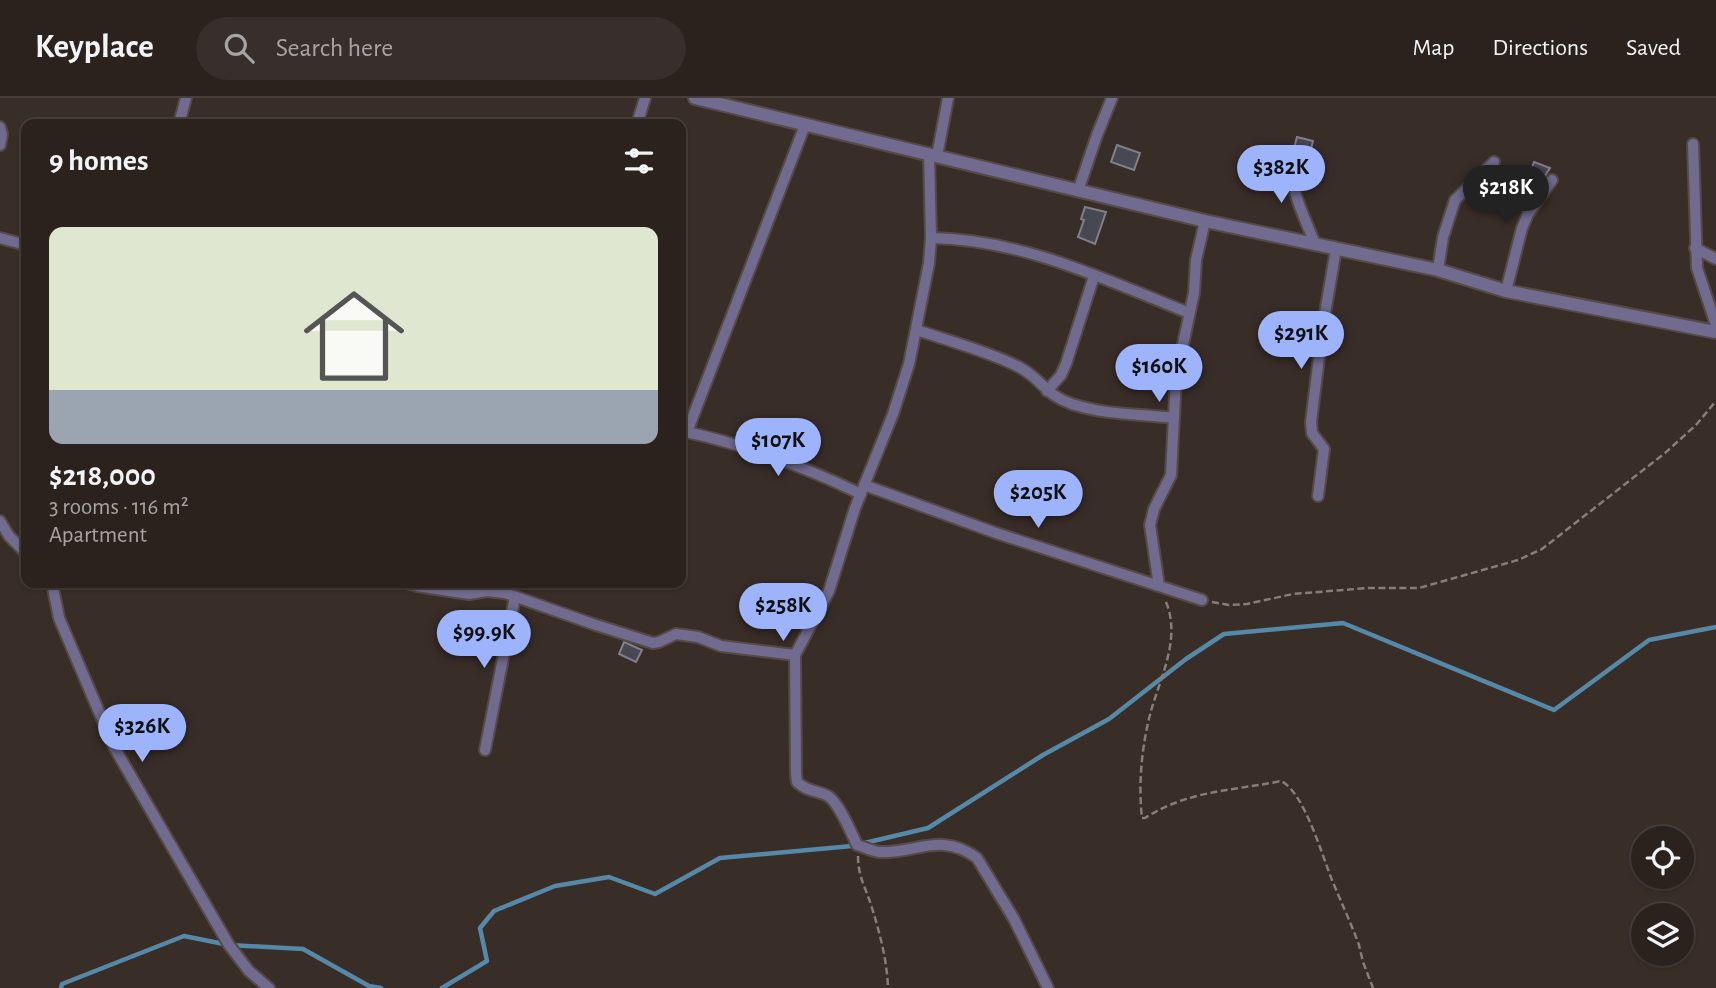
<!DOCTYPE html>
<meta charset="utf-8">
<style>
:root{--surface:#2b221e;--page:#372f2b;--text:#f1f3f6;--muted:#a6a4a4;--line:#473f3c;--accent:#9db4fd}
body{margin:0;font-family:"Alegreya Sans",sans-serif;background:var(--page);color:var(--text);height:100vh;display:flex;flex-direction:column;font-size:26px;white-space:nowrap}
*{box-sizing:border-box;margin:0}
p{font-size:23px;color:var(--muted)}
.icon{flex:none;width:38px;height:38px;fill:none;stroke:currentColor;stroke-width:2;stroke-linecap:round;stroke-linejoin:round}
.map{position:relative;flex:1;overflow:hidden}
.sheet{position:absolute;left:21px;top:21px;width:665px;height:469px;display:flex;flex-direction:column;background:var(--surface);border-radius:14px;box-shadow:0 2px 5px #0004,0 0 0 2px var(--line)}
.sheet>*{flex:none}
.buttons{position:absolute;left:1631px;top:728px;display:grid;gap:14px}
.buttons a{display:grid;place-items:center;width:63px;height:63px;border-radius:50%;background:var(--surface);box-shadow:0 2px 5px #0004,0 0 0 2px var(--line);font-size:35px}
.price{position:absolute;translate:-50% -60px;padding:0 16px;border-radius:24px;background:var(--accent);color:#111;font-size:23px;line-height:46px;filter:drop-shadow(0 2px 4px #0008)}
.price::after{content:'';position:absolute;left:50%;top:42px;width:21px;height:16px;margin-left:-10px;background:inherit;clip-path:polygon(0 0,100% 0,50% 100%)}
.price.on{background:#222;color:#fff}
ul{padding:0;list-style:none}
li{display:grid;align-content:center;gap:14px;height:371px;padding:0 28px}
li+li{border-top:2px solid var(--line)}
li span{display:grid;place-items:center;height:217px;border-radius:14px;color:#555}
li>.icon{margin-inline-start:auto}
span .icon{width:126px;height:126px;fill:#fffc;stroke-width:1}
li b{font-size:30px}
h2{display:flex;justify-content:space-between;align-items:center;height:84px;padding:0 28px;font-size:30px}
header{display:flex;align-items:center;gap:42px;box-sizing:border-box;height:98px;padding:0 35px;background:var(--surface);border-bottom:2px solid var(--line)}
header strong{font-size:33px}
nav{display:flex;gap:38px;margin-inline-start:auto;font-size:24px}
.search{width:490px;height:63px;background:var(--page);display:flex;align-items:center;gap:18px;box-sizing:border-box;padding:0 24px;border-radius:38px;color:var(--muted);font-size:26px}
.map>svg:first-child{display:block}
.lines{fill:none;stroke-linecap:round;stroke-linejoin:round}
.stream{stroke:#5589a7;stroke-width:4.5}
.building{fill:#484853;stroke:#807f8c;stroke-width:2}
.minor-casing{stroke:#554a45;stroke-width:14}
.tertiary-casing{stroke:#554a45;stroke-width:16}
.path{stroke:#877d79;stroke-width:2.5;stroke-dasharray:7 3.5;stroke-linecap:butt}
.minor{stroke:#716b90;stroke-width:10}
.tertiary{stroke:#716b90;stroke-width:12}
</style>
<header>
<strong>Keyplace</strong>
<div class="search"><svg class="icon" aria-label="search" viewBox="0 0 24 24"><circle cx="10" cy="10" r="6"/><path d="M15 15l6 6"/></svg>Search here</div>
<nav><a>Map</a><a>Directions</a><a>Saved</a></nav>
</header>
<div class="map">
<svg width="1716" height="890" viewBox="0 0 1716 890">
<rect width="100%" height="100%" fill="#392d28"/>
<g class="lines">
<g class="stream">
<path d="M61 890 62 886 184 838 229 847 303 851 369 888 381 890"/>
<path d="M442 890 487 863 480 830 494 813 555 788 609 779 655 796 720 760 852 748 928 730 1043 657 1109 621 1186 561 1224 536 1343 525 1554 612 1649 542 1716 529"/>
</g>
</g>
<g class="building">
<path d="M1297 39 1313 43 1310 55 1294 50Z"/>
<path d="M1117 47 1140 55 1134 72 1111 64Z"/>
<path d="M1534 64 1550 70 1543 81 1530 75Z"/>
<path d="M1085 109 1106 114 1095 146 1078 139 1084 122 1081 121Z"/>
<path d="M624 544 642 552 636 564 619 556Z"/>
</g>
<g class="lines">
<defs>
<g id="minor">
<path d="M179 26 186 0"/>
<path d="M637 26 645 0"/>
<path d="M0 29 2 36 0 47"/>
<path d="M1693 46 1697 170 1716 227"/>
<path d="M929 56 931 140 929 165 909 266 893 316 855 410 829 493 795 557 796 676 797 684C807 694 817 692 828 698 839 705 851 734 857 747 864 749 872 753 879 754 915 756 941 733 977 760L1014 821 1048 890"/>
<path d="M937 58 948 0"/>
<path d="M1292 61C1289 92 1304 117 1315 146"/>
<path d="M1078 93 1097 37 1112 0"/>
<path d="M0 140 26 147"/>
<path d="M931 140C1022 141 1106 182 1189 215"/>
<path d="M1695 150 1716 161"/>
<path d="M1438 172 1443 139 1455 102 1494 64"/>
<path d="M1506 193 1522 130 1528 116 1552 82"/>
<path d="M917 232C949 243 990 254 1019 269 1042 281 1045 297 1072 306 1105 317 1140 316 1174 320"/>
<path d="M1047 293 1061 277 1066 266 1094 178"/>
<path d="M682 333C743 346 805 369 861 396"/>
<path d="M687 334 805 27"/>
<path d="M864 387 996 435 1202 502"/>
<path d="M1318 398 1324 351 1312 335 1311 324 1323 227 1336 151"/>
<path d="M0 423 9 438 26 455"/>
<path d="M52 485 59 520 114 649 229 847 249 873 269 890"/>
<path d="M407 485 417 488 469 496 487 493 505 495 593 526 653 545 659 544 676 536 698 539 721 548 795 557"/>
<path d="M1159 488 1150 427 1154 411 1171 377 1176 279 1194 195 1196 162 1205 123"/>
<path d="M485 652 515 499"/>
</g>
<path id="tertiary" d="M695 0 1205 123 1438 172 1506 193 1716 234"/>
</defs>
<use href="#minor" class="minor-casing"/>
<use href="#tertiary" class="tertiary-casing"/>
<g class="path">
<path d="M1166 504C1181 540 1161 578 1151 613 1142 646 1138 685 1142 720H1145C1189 692 1232 693 1281 683 1304 694 1322 757 1332 782 1341 804 1351 825 1359 847L1363 864 1373 890"/>
<path d="M1212 504 1229 507 1247 506 1293 496 1368 490H1419L1518 462 1542 451 1665 355 1696 327 1716 303"/>
<path d="M858 758C858 779 866 790 872 810 880 836 887 862 888 890"/>
</g>
<use href="#minor" class="minor"/>
<use href="#tertiary" class="tertiary"/>
</g>
</svg>
<div class="buttons">
<a><svg class="icon" aria-label="locate" viewBox="0 0 24 24"><circle cx="12" cy="12" r="6"/><path d="M12 2v4M12 18v4M2 12h4M18 12h4"/></svg></a>
<a><svg class="icon" aria-label="layers" viewBox="0 0 24 24"><path d="M12 4l9 5-9 5-9-5zM3 14l9 5 9-5"/></svg></a>
</div>
<b class="price" style="left:1281px;top:107px">$382K</b>
<b class="price on" style="left:1506px;top:127px">$218K</b>
<b class="price" style="left:1301px;top:273px">$291K</b>
<b class="price" style="left:1159px;top:306px">$160K</b>
<b class="price" style="left:778px;top:380px">$107K</b>
<b class="price" style="left:1038px;top:432px">$205K</b>
<b class="price" style="left:783px;top:545px">$258K</b>
<b class="price" style="left:484px;top:572px">$99.9K</b>
<b class="price" style="left:142px;top:666px">$326K</b>
<section class="sheet">
<h2>9 homes<svg class="icon" aria-label="filters" viewBox="0 0 24 24"><path d="M4 7h16M4 17h16"/><circle cx="9" cy="7" r="2"/><circle cx="15" cy="17" r="2"/></svg></h2>
<ul>
<li><span style="background:linear-gradient(#dfe7d0 75%,#9aa5b1 0)"><svg class="icon" aria-label="home" viewBox="0 0 24 24"><path d="M3 11l9-7 9 7M6 9v11h12V9"/></svg></span><div><b>$218,000</b><p>3 rooms · 116 m²</p><p>Apartment</p></div></li>
</ul>
</section>
</div>
